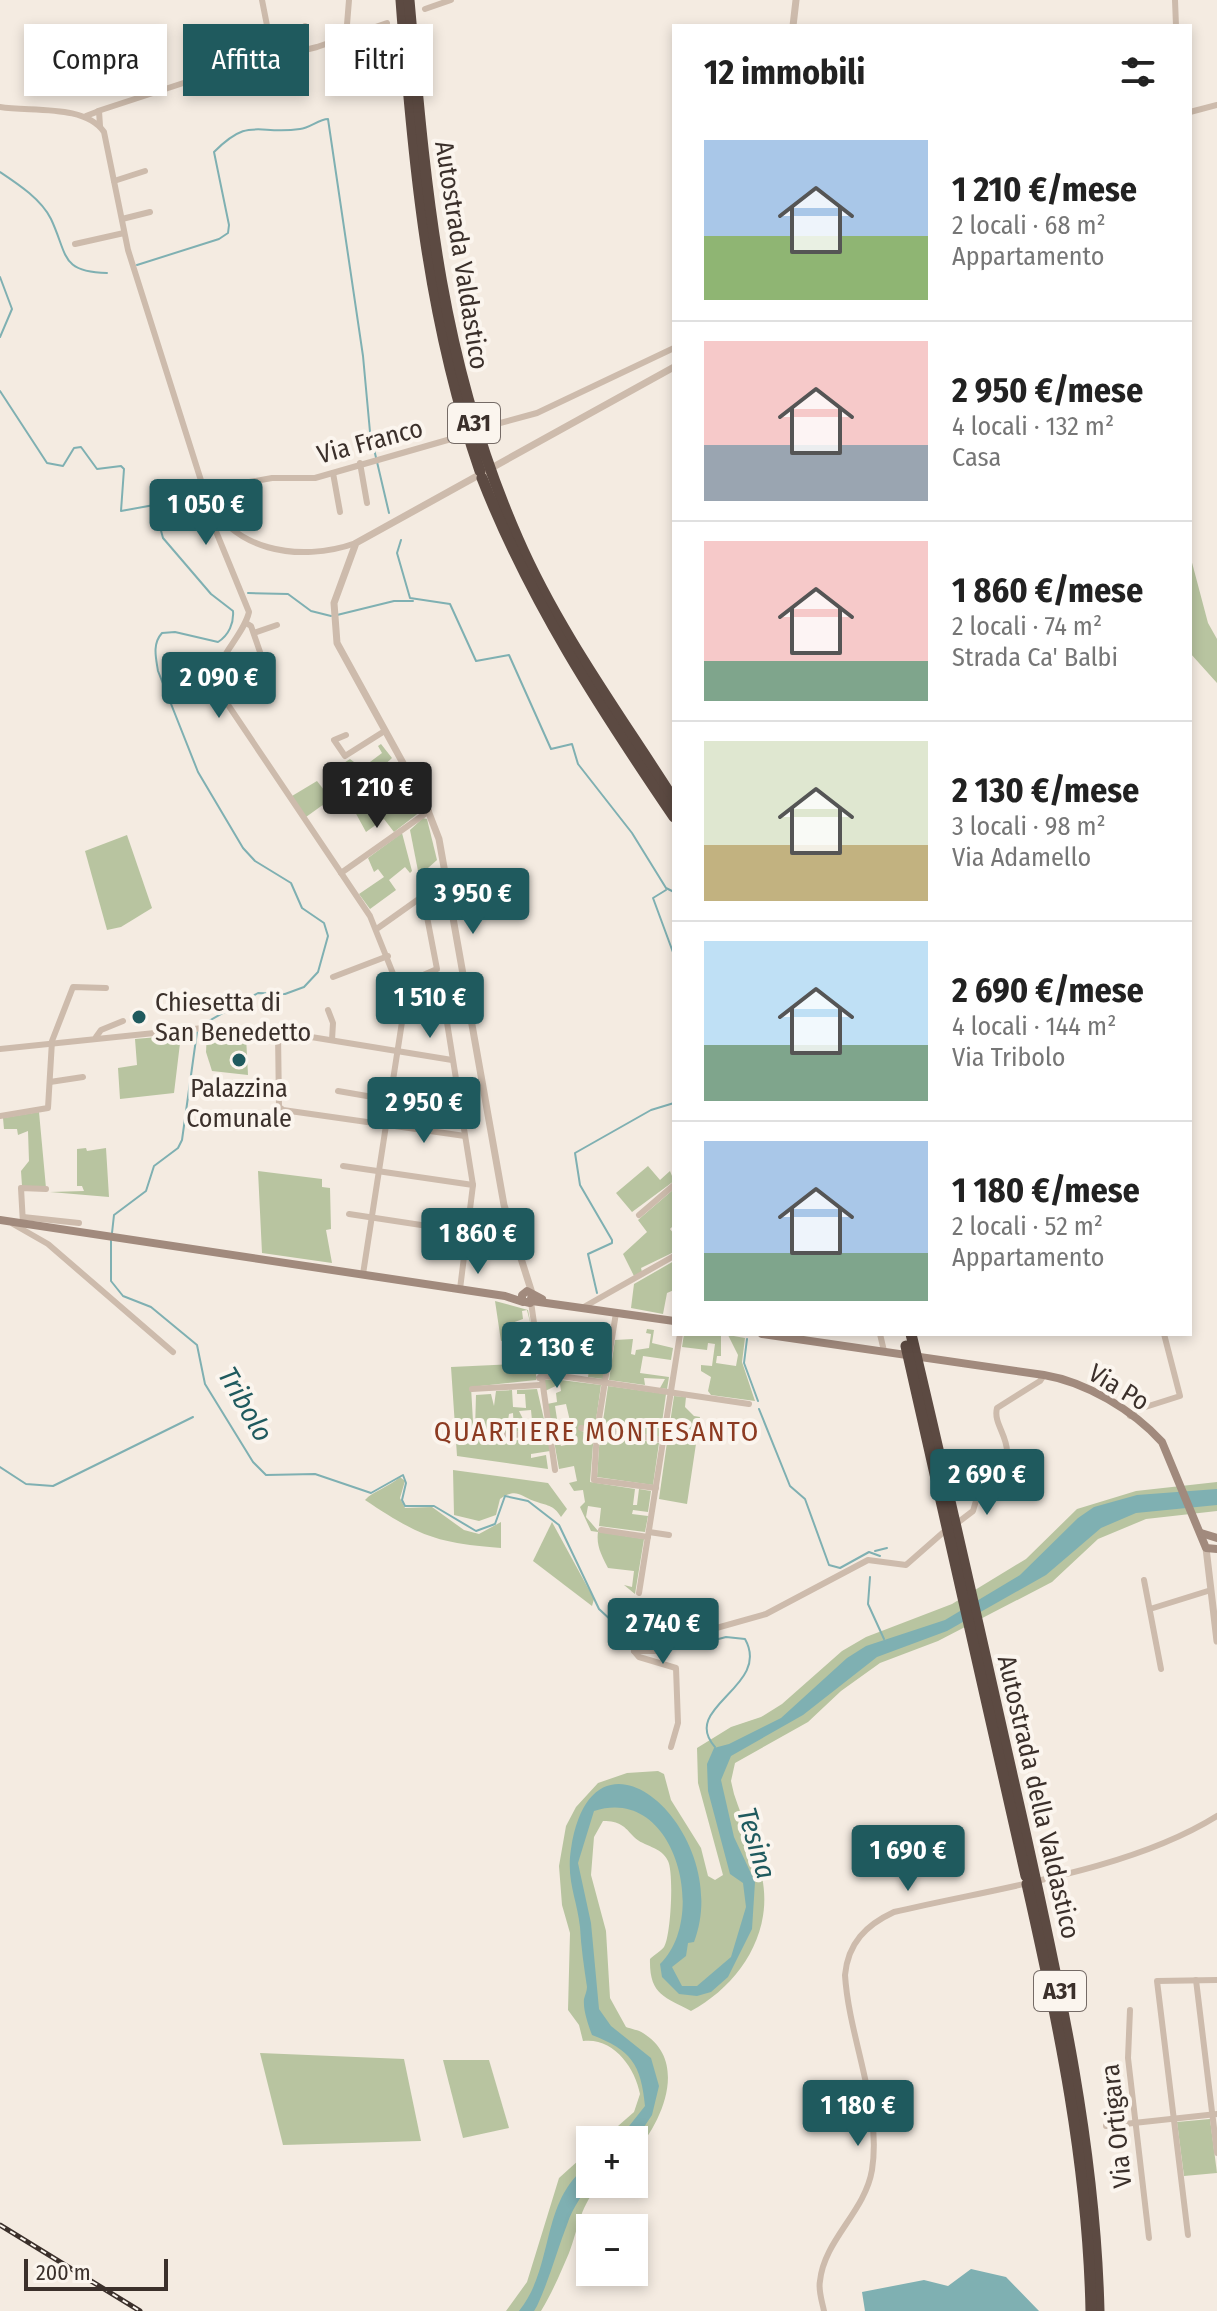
<!DOCTYPE html>
<html lang="it">
<meta charset="utf-8">
<style>
:root{--surface:#fff;--page:#f2f2f2;--text:#222;--muted:#767676;--line:#e0e0e0;--accent:#1f5a5e}
body{margin:0;font-family:"Fira Sans Condensed",sans-serif;background:var(--page);color:var(--text);height:100vh;display:flex;flex-direction:column;font-size:30px;white-space:nowrap}
*{box-sizing:border-box;margin:0}
p{font-size:26px;color:var(--muted)}
.icon{flex:none;width:44px;height:44px;fill:none;stroke:currentColor;stroke-width:2;stroke-linecap:round;stroke-linejoin:round}
.map{position:relative;flex:1;overflow:hidden}
.details{position:absolute;left:672px;top:24px;width:520px;height:1312px;display:flex;flex-direction:column;background:var(--surface);border-radius:0px;box-shadow:0 4px 12px #0003}
.details>*{flex:none}
.guide{position:absolute;left:24px;top:24px;width:528px;height:72px;display:flex;gap:16px}
.tools{position:absolute;left:576px;top:2126px;display:grid;gap:16px}
.tools a{display:grid;place-items:center;width:72px;height:72px;border-radius:0px;background:var(--surface);box-shadow:0 4px 12px #0003;font-size:40px}
.scale{position:absolute;left:24px;bottom:20px;width:144px;box-sizing:border-box;padding-left:8px;border:4px solid #3b302b;border-top:0;font-size:22px;line-height:28px;white-space:nowrap;color:#3b302b;-webkit-text-stroke:6px #fbf5ee;paint-order:stroke}
.price{position:absolute;translate:-50% -68px;padding:0 18px;border-radius:8px;background:var(--accent);color:#fff;font-size:26px;line-height:52px;filter:drop-shadow(0 2px 4px #0008)}
.price::after{content:'';position:absolute;left:50%;top:48px;width:24px;height:18px;margin-left:-12px;background:inherit;clip-path:polygon(0 0,100% 0,50% 100%)}
.price.current{background:#222;color:#fff}
ul{padding:0;list-style:none}
li{display:flex;align-items:center;gap:24px;height:200px;padding:0 32px}
li+li{border-top:2px solid var(--line)}
li span{display:grid;place-items:center;flex:none;width:224px;height:160px;border-radius:0px;color:#555}
li>.icon{margin-inline-start:auto}
span .icon{width:96px;height:96px;fill:#fffc;stroke-width:1}
li b{font-size:34px}
h2{display:flex;justify-content:space-between;align-items:center;height:96px;padding:0 32px;font-size:34px}
.pill{padding:0 28px;border-radius:0px;background:var(--surface);box-shadow:0 4px 12px #0003;font-size:28px;line-height:72px}
.pill.current{background:var(--accent);color:#fff}
.map>svg:first-child{display:block}
.green{fill:#b8c4a0}
.water{fill:#7fb0b2}
.lines{fill:none;stroke-linecap:round;stroke-linejoin:round}
.stream{stroke:#7fb0b2;stroke-width:2}
.minor{stroke:#cdbbac;stroke-width:6}
.tertiary{stroke:#cdbbac;stroke-width:7}
.secondary{stroke:#a18a7d;stroke-width:8}
.motorway{stroke:#5c4a42;stroke-width:11}
.rail-casing{stroke:#3b302b;stroke-width:5}
.rail{stroke:#fbf5ee;stroke-width:2;stroke-dasharray:6;stroke-linecap:butt}
.poi-dot{fill:#1f5a5e;stroke:#fbf5ee;stroke-width:3}
.labels{text-anchor:middle;stroke-width:8;stroke-linejoin:round;paint-order:stroke}
.shield{fill:#fbf5ee;stroke:#756b66;stroke-width:2}
.shield-label{font-size:24px;font-weight:bold;fill:#3b302b}
.street-label{font-size:26px;fill:#3b302b;stroke:#fbf5ee}
.poi-label{font-size:26px;fill:#3b302b;stroke:#fbf5ee;text-anchor:start}
.water-label{font-size:28px;font-style:italic;fill:#1f5a5e;stroke:#fbf5ee}
.neighbourhood-label{font-size:28px;letter-spacing:2px;fill:#8c3b22;stroke:#fbf5ee}
</style>
<div class="map">
<svg width="1217" height="2311" viewBox="0 0 1217 2311">
<rect width="100%" height="100%" fill="#f4ebe1"/>
<g class="green">
<path d="M1190 555 1208 623 1217 639V683L1190 653Z"/>
<path d="M381 744 392 758 368 780 372 785 344 809 339 804 348 796 345 791 348 788 333 770 350 759 362 768 382 753 378 746Z"/>
<path d="M317 781 331 799 306 817 292 796Z"/>
<path d="M406 781 421 811 394 832 384 819 366 832 354 810 386 782 394 794 393 789Z"/>
<path d="M423 818 427 819 437 860 419 876 410 830Z"/>
<path d="M402 833 412 871 410 873 405 867 389 880 396 890 370 909 359 894 384 877 378 869 374 872 368 858Z"/>
<path d="M127 835 152 908 121 927 107 930 85 851Z"/>
<path d="M207 1033 246 1036 248 1075 212 1071 206 1052Z"/>
<path d="M181 1035 174 1093 120 1099 118 1068 137 1065 135 1039Z"/>
<path d="M39 1112 46 1188 22 1186 21 1171 29 1161 28 1131 18 1135 17 1129H4L3 1118Z"/>
<path d="M86 1148 87 1151 106 1148 109 1197 50 1192 84 1191 82 1186H77V1149Z"/>
<path d="M648 1166 660 1180 670 1171 674 1181 632 1212 616 1193Z"/>
<path d="M258 1171 322 1179V1187L330 1188 331 1229 326 1230 332 1263 262 1253Z"/>
<path d="M674 1189V1225L670 1229 674 1234V1252L641 1268 642 1272 634 1276 623 1254 647 1232 638 1220Z"/>
<path d="M674 1261V1290L667 1293 663 1314 631 1308 634 1284Z"/>
<path d="M495 1301 528 1310 531 1326 527 1310 522 1311 523 1319 509 1324 512 1337H520L501 1341Z"/>
<path d="M647 1329 654 1330 652 1343 673 1348 671 1360 643 1356 640 1373 669 1377 667 1389 660 1388 665 1379 644 1378 645 1385 609 1380 615 1340 633 1339 631 1354 635 1355 636 1350 649 1348 651 1334 646 1333Z"/>
<path d="M684 1334H721V1356H717L716 1363 736 1366 738 1355 728 1335 745 1338 742 1362 755 1401 711 1395 708 1391 711 1377 701 1371V1365L712 1366 715 1344 708 1343 707 1350 682 1347Z"/>
<path d="M609 1335 603 1379 588 1377 592 1350 587 1349 589 1339Z"/>
<path d="M514 1364V1369L536 1368V1380L471 1387 474 1439H497L498 1443 547 1436 550 1451 531 1454V1458L546 1455 548 1469 457 1456 451 1367Z"/>
<path d="M553 1379 601 1385 595 1427 581 1431 594 1433 590 1482 635 1489 633 1505H637L639 1489 651 1491 648 1512 633 1510 632 1514 648 1516 645 1532 599 1526 601 1508 588 1506 586 1517 599 1532 644 1539 635 1594 624 1585 632 1587 634 1571 608 1568C602 1556 596 1546 598 1532L591 1531 580 1507 585 1502 583 1490 574 1491 569 1483 577 1481 574 1466 559 1469 554 1441 559 1440 561 1446 571 1444 563 1423 570 1421 566 1404 555 1406 557 1419 550 1420 547 1404 557 1402 556 1393 561 1391 560 1384 545 1391 543 1380Z"/>
<path d="M608 1386 666 1394 660 1437 602 1428Z"/>
<path d="M537 1389 546 1428 543 1431H533L531 1410 519 1411 529 1431 514 1432 513 1413 509 1414 506 1433H498L497 1429 475 1430 476 1395 491 1394 494 1406 496 1391 512 1390 513 1407 526 1408 525 1394H517V1390Z"/>
<path d="M674 1396 686 1397 685 1407 694 1416 700 1417 687 1504 659 1499 668 1435 693 1438V1434L669 1430Z"/>
<path d="M600 1434 659 1443 653 1485 597 1477Z"/>
<path d="M453 1470 548 1483 567 1509 561 1517C553 1504 547 1506 534 1501 519 1495 516 1488 500 1499L496 1515 479 1521 454 1515Z"/>
<path d="M400 1477 405 1481 400 1498 405 1508 432 1507 464 1530 479 1534 501 1522V1548C436 1543 419 1536 365 1500 373 1491 389 1487 400 1477Z"/>
<path d="M1217 1482V1511L1146 1519 1098 1539 1052 1582 938 1641 880 1663 841 1691 808 1722 735 1763 731 1781 734 1794C743 1821 756 1849 762 1877 774 1934 738 1986 691 2011 665 1997 649 1995 650 1959 654 1955 661 1951 664 1947 671 1936 674 1873 668 1861 661 1846 644 1847 634 1837 624 1826 620 1821 603 1821L594 1837 591 1875 606 1931 610 1998 626 2027C631 2029 639 2030 643 2033 690 2062 661 2124 634 2154V2140H602L634 2112 640 2094C635 2067 613 2037 583 2041L579 2025 568 2010 570 1933 562 1905 559 1866 566 1826 576 1807 598 1783 627 1773 658 1771 664 1774 671 1800 701 1848 708 1876 715 1880 723 1875 698 1783 697 1748 731 1727 761 1717 782 1704 842 1651 866 1637 952 1604 1026 1559 1077 1509 1136 1491Z"/>
<path d="M552 1522 594 1599 592 1606 533 1561Z"/>
<path d="M260 2053 404 2059 421 2141 283 2145Z"/>
<path d="M443 2060H489L509 2128 463 2138Z"/>
<path d="M1210 2119 1217 2173 1184 2176 1177 2122Z"/>
<path d="M590 2150V2184H601C580 2204 579 2227 569 2253 561 2272 552 2293 541 2311H506L527 2282 559 2178Z"/>
</g>
<g class="water">
<path d="M1217 1489V1505L1136 1513 1101 1528 1046 1575 947 1631 877 1657 803 1715 731 1756 721 1780 734 1837 755 1882 752 1929 728 1977 711 1992 697 1996 679 1994 662 1977 660 1964C709 1917 675 1784 594 1811L578 1863 591 1923 599 2009 611 2026 651 2058 659 2086 652 2115 634 2142 618 2140 645 2106C641 2064 631 2050 592 2035 588 2024 583 2010 584 1999 585 1995 587 1991 587 1987 584 1967 581 1947 580 1927 577 1899 566 1880 571 1849 593 1703 735 1834 694 1942L688 1943 686 1956 672 1967 682 1986H697L731 1957 746 1907 743 1883 730 1874 708 1791 707 1764 714 1748 729 1744 781 1718 847 1658 866 1646 945 1620 1020 1575 1078 1518 1094 1507 1137 1495Z"/>
<path d="M590 2164C590 2193 577 2197 568 2222 557 2250 550 2278 537 2306L534 2311H519C556 2265 539 2200 590 2164Z"/>
<path d="M971 2269 1006 2277 1039 2311H865L862 2292 924 2280 948 2286Z"/>
</g>
<g class="lines">
<g class="stream">
<path d="M0 172C18 184 41 199 51 219 68 255 60 272 107 273"/>
<path d="M137 265 219 239 228 233 229 225 214 152C250 116 256 135 300 129 310 128 319 119 328 119L363 356 370 432 389 513"/>
<path d="M0 277 12 309 0 337"/>
<path d="M0 391 47 463 63 466 74 448 81 447 97 469 121 466 124 469 121 511 154 505 163 538 211 594 233 611C234 623 229 635 218 642L175 632 162 633C152 644 156 658 158 671L198 772 243 848 255 861 291 883 302 908 324 923 328 936 318 972 304 987 285 994 258 993 200 1026"/>
<path d="M401 540 397 553 410 598 450 604 476 661 509 655 551 749 572 744 578 764 632 833 666 888 674 892"/>
<path d="M248 593 288 594 311 611 331 616"/>
<path d="M337 615 394 601H413"/>
<path d="M666 890 653 898 674 955"/>
<path d="M112 1233 114 1215 146 1191 154 1166 178 1148 182 1140 197 1032"/>
<path d="M111 1239V1281L123 1296 151 1307 197 1345 205 1384 253 1462 266 1475 315 1474 371 1493 403 1475 406 1483 402 1500 405 1506H434L476 1531 495 1524 505 1496 528 1501 559 1525 599 1609 627 1635 685 1648 726 1637 745 1639C772 1687 679 1707 715 1747"/>
<path d="M597 1293 588 1254 612 1243V1240L580 1185 575 1153 651 1110 674 1103"/>
<path d="M747 1339 744 1363 758 1401"/>
<path d="M759 1409 790 1486 805 1499 829 1565 840 1568 869 1552 880 1556"/>
<path d="M0 1467 26 1484 53 1486 193 1417"/>
<path d="M875 1551 887 1548"/>
<path d="M870 1577 868 1604 884 1639"/>
</g>
<g class="minor">
<path d="M262 0 273 56"/>
<path d="M1175 0 1176 26"/>
<path d="M425 9 451 0"/>
<path d="M346 37 349 0"/>
<path d="M298 52 305 26"/>
<path d="M0 107C31 112 85 104 104 132L128 250 204 490C228 552 300 563 356 543"/>
<path d="M98 111 217 72 317 47 387 23"/>
<path d="M1190 112 1217 105"/>
<path d="M86 116 99 111 100 126"/>
<path d="M114 181 145 171"/>
<path d="M122 219 150 212"/>
<path d="M75 244 124 233"/>
<path d="M489 426 537 413 674 348"/>
<path d="M360 463 367 503"/>
<path d="M333 473 340 512"/>
<path d="M204 490 272 478H315L451 439"/>
<path d="M207 498 206 507 249 612C243 638 212 660 216 687L370 916 398 986 402 1022 363 1274"/>
<path d="M246 623 251 626 260 652"/>
<path d="M254 633 277 625"/>
<path d="M346 735 334 740 345 756 383 732"/>
<path d="M341 873 429 811"/>
<path d="M378 928 423 896 437 969 398 986"/>
<path d="M333 977 388 956"/>
<path d="M328 1010 333 1023 332 1040"/>
<path d="M445 1010 473 1185 460 1289"/>
<path d="M278 1033 279 1107 283 1110 465 1136"/>
<path d="M96 1037 101 1030 123 1021"/>
<path d="M0 1049 203 1028 305 1036 452 1060"/>
<path d="M50 1082 83 1077"/>
<path d="M338 1091 390 1100"/>
<path d="M0 1116 48 1108 52 1041 73 987 106 988"/>
<path d="M343 1166 473 1185"/>
<path d="M349 1214 467 1232"/>
<path d="M639 1215 674 1185"/>
<path d="M23 1217 79 1223"/>
<path d="M13 1224 48 1244 173 1352"/>
<path d="M23 1224 21 1188 46 1189"/>
<path d="M531 1302 555 1470"/>
<path d="M582 1308 674 1256"/>
<path d="M616 1313 597 1431 594 1480 656 1488"/>
<path d="M880 1334 884 1351"/>
<path d="M539 1378 554 1375 749 1404"/>
<path d="M472 1389 540 1385"/>
<path d="M1130 1416 1136 1410 1180 1396 1164 1334"/>
<path d="M581 1428 663 1440"/>
<path d="M474 1437 549 1433"/>
<path d="M1005 1456 1033 1483"/>
<path d="M956 1524 973 1511 980 1487 1007 1453C1008 1436 993 1423 997 1408L1040 1381 1044 1375"/>
<path d="M601 1530 648 1537"/>
<path d="M649 1532 669 1535"/>
<path d="M1144 1580 1161 1669"/>
<path d="M639 1593 680 1334"/>
<path d="M1150 1609 1211 1590"/>
<path d="M634 1651H666L688 1636 766 1614 868 1560 906 1565 947 1529"/>
<path d="M634 1651 639 1657 676 1668 678 1723 671 1747"/>
<path d="M1196 1980 1217 2153"/>
<path d="M1130 2010 1128 2058 1149 2238"/>
<path d="M1106 2126 1217 2114"/>
<path d="M1188 2235 1157 1981 1217 1980"/>
<path d="M824 2311C822 2301 818 2290 820 2281 824 2240 865 2212 872 2170 882 2106 849 2039 845 1975 848 1943 866 1925 894 1912 995 1888 1129 1871 1217 1816"/>
</g>
<g class="tertiary">
<path d="M793 26 796 0"/>
<path d="M532 1293 504 1205 439 839 425 803 337 643 334 603 356 543 674 367"/>
<path d="M1206 1548 1217 1641"/>
</g>
<g class="secondary">
<path d="M0 1220 505 1296 523 1302"/>
<path d="M532 1294 530 1303 522 1301V1295L527 1291 542 1299"/>
<path d="M532 1301 674 1321"/>
<path d="M762 1334 1044 1375C1086 1382 1133 1410 1162 1442L1206 1548 1217 1549"/>
<path d="M1201 1533 1217 1538"/>
</g>
<g class="motorway">
<path d="M401 0C413 161 427 317 480 471"/>
<path d="M409 0C426 192 439 359 518 539 558 631 620 715 674 800"/>
<path d="M482 478C530 601 600 708 674 817"/>
<path d="M911 1334C950 1497 986 1660 1023 1823 1059 1985 1095 2144 1099 2311"/>
<path d="M906 1346 1026 1876"/>
<path d="M1027 1884C1059 2025 1088 2165 1091 2311"/>
</g>
<defs>
<path id="rail" d="M0 2225 140 2311"/>
</defs>
<use href="#rail" class="rail-casing"/>
<use href="#rail" class="rail"/>
</g>
<g class="poi-dot">
<circle cx="139" cy="1017" r="8"/>
<circle cx="239" cy="1060" r="8"/>
</g>
<g class="labels">
<g class="shield">
<rect x="448" y="403" width="52" height="40" rx="6"/>
<rect x="1034" y="1971" width="52" height="40" rx="6"/>
</g>
<g class="shield-label">
<text x="474" y="431">A31</text>
<text x="1060" y="1999">A31</text>
</g>
<g class="street-label">
<text transform="translate(462 255) rotate(81)" y="9">Autostrada Valdastico</text>
<text transform="translate(370 441) rotate(-15)" y="9">Via Franco</text>
<text transform="translate(1119 1387) rotate(31)" y="9">Via Po</text>
<text transform="translate(1039 1797) rotate(77)" y="9">Autostrada della Valdastico</text>
<text transform="translate(1116 2126) rotate(-96)" y="9">Via Ortigara</text>
</g>
<g class="poi-label">
<text x="155" y="1011">Chiesetta di<tspan x="155" dy="30">San Benedetto</tspan></text>
<text x="239" y="1097" text-anchor="middle">Palazzina<tspan x="239" dy="30">Comunale</tspan></text>
</g>
<g class="water-label">
<text transform="translate(246 1404) rotate(60)" y="10">Tribolo</text>
<text transform="translate(757 1843) rotate(73)" y="10">Tesina</text>
</g>
<g class="neighbourhood-label">
<text x="597" y="1441">QUARTIERE MONTESANTO</text>
</g>
</g>
</svg>
<div class="tools">
<a>+</a>
<a>−</a>
</div>
<div class="scale">200 m</div>
<b class="price" style="left:206px;top:547px">1 050 €</b>
<b class="price" style="left:219px;top:720px">2 090 €</b>
<b class="price current" style="left:377px;top:830px">1 210 €</b>
<b class="price" style="left:473px;top:936px">3 950 €</b>
<b class="price" style="left:430px;top:1040px">1 510 €</b>
<b class="price" style="left:424px;top:1145px">2 950 €</b>
<b class="price" style="left:478px;top:1276px">1 860 €</b>
<b class="price" style="left:557px;top:1390px">2 130 €</b>
<b class="price" style="left:987px;top:1517px">2 690 €</b>
<b class="price" style="left:663px;top:1666px">2 740 €</b>
<b class="price" style="left:908px;top:1893px">1 690 €</b>
<b class="price" style="left:858px;top:2148px">1 180 €</b>
<div class="guide">
<a class="pill">Compra</a>
<a class="pill current">Affitta</a>
<a class="pill">Filtri</a>
</div>
<section class="details">
<h2>12 immobili<svg class="icon" aria-label="filters" viewBox="0 0 24 24"><path d="M4 7h16M4 17h16"/><circle cx="9" cy="7" r="2"/><circle cx="15" cy="17" r="2"/></svg></h2>
<ul>
<li><span style="background:linear-gradient(#a9c7e8 60%,#8fb573 0)"><svg class="icon" aria-label="home" viewBox="0 0 24 24"><path d="M3 11l9-7 9 7M6 9v11h12V9"/></svg></span><div><b>1 210 €/mese</b><p>2 locali · 68 m²</p><p>Appartamento</p></div></li>
<li><span style="background:linear-gradient(#f6c9c9 65%,#9aa5b1 0)"><svg class="icon" aria-label="home" viewBox="0 0 24 24"><path d="M3 11l9-7 9 7M6 9v11h12V9"/></svg></span><div><b>2 950 €/mese</b><p>4 locali · 132 m²</p><p>Casa</p></div></li>
<li><span style="background:linear-gradient(#f6c9c9 75%,#7fa58c 0)"><svg class="icon" aria-label="home" viewBox="0 0 24 24"><path d="M3 11l9-7 9 7M6 9v11h12V9"/></svg></span><div><b>1 860 €/mese</b><p>2 locali · 74 m²</p><p>Strada Ca' Balbi</p></div></li>
<li><span style="background:linear-gradient(#dfe7d0 65%,#c2b280 0)"><svg class="icon" aria-label="home" viewBox="0 0 24 24"><path d="M3 11l9-7 9 7M6 9v11h12V9"/></svg></span><div><b>2 130 €/mese</b><p>3 locali · 98 m²</p><p>Via Adamello</p></div></li>
<li><span style="background:linear-gradient(#bfe0f5 65%,#7fa58c 0)"><svg class="icon" aria-label="home" viewBox="0 0 24 24"><path d="M3 11l9-7 9 7M6 9v11h12V9"/></svg></span><div><b>2 690 €/mese</b><p>4 locali · 144 m²</p><p>Via Tribolo</p></div></li>
<li><span style="background:linear-gradient(#a9c7e8 70%,#7fa58c 0)"><svg class="icon" aria-label="home" viewBox="0 0 24 24"><path d="M3 11l9-7 9 7M6 9v11h12V9"/></svg></span><div><b>1 180 €/mese</b><p>2 locali · 52 m²</p><p>Appartamento</p></div></li>
</ul>
</section>
</div>
